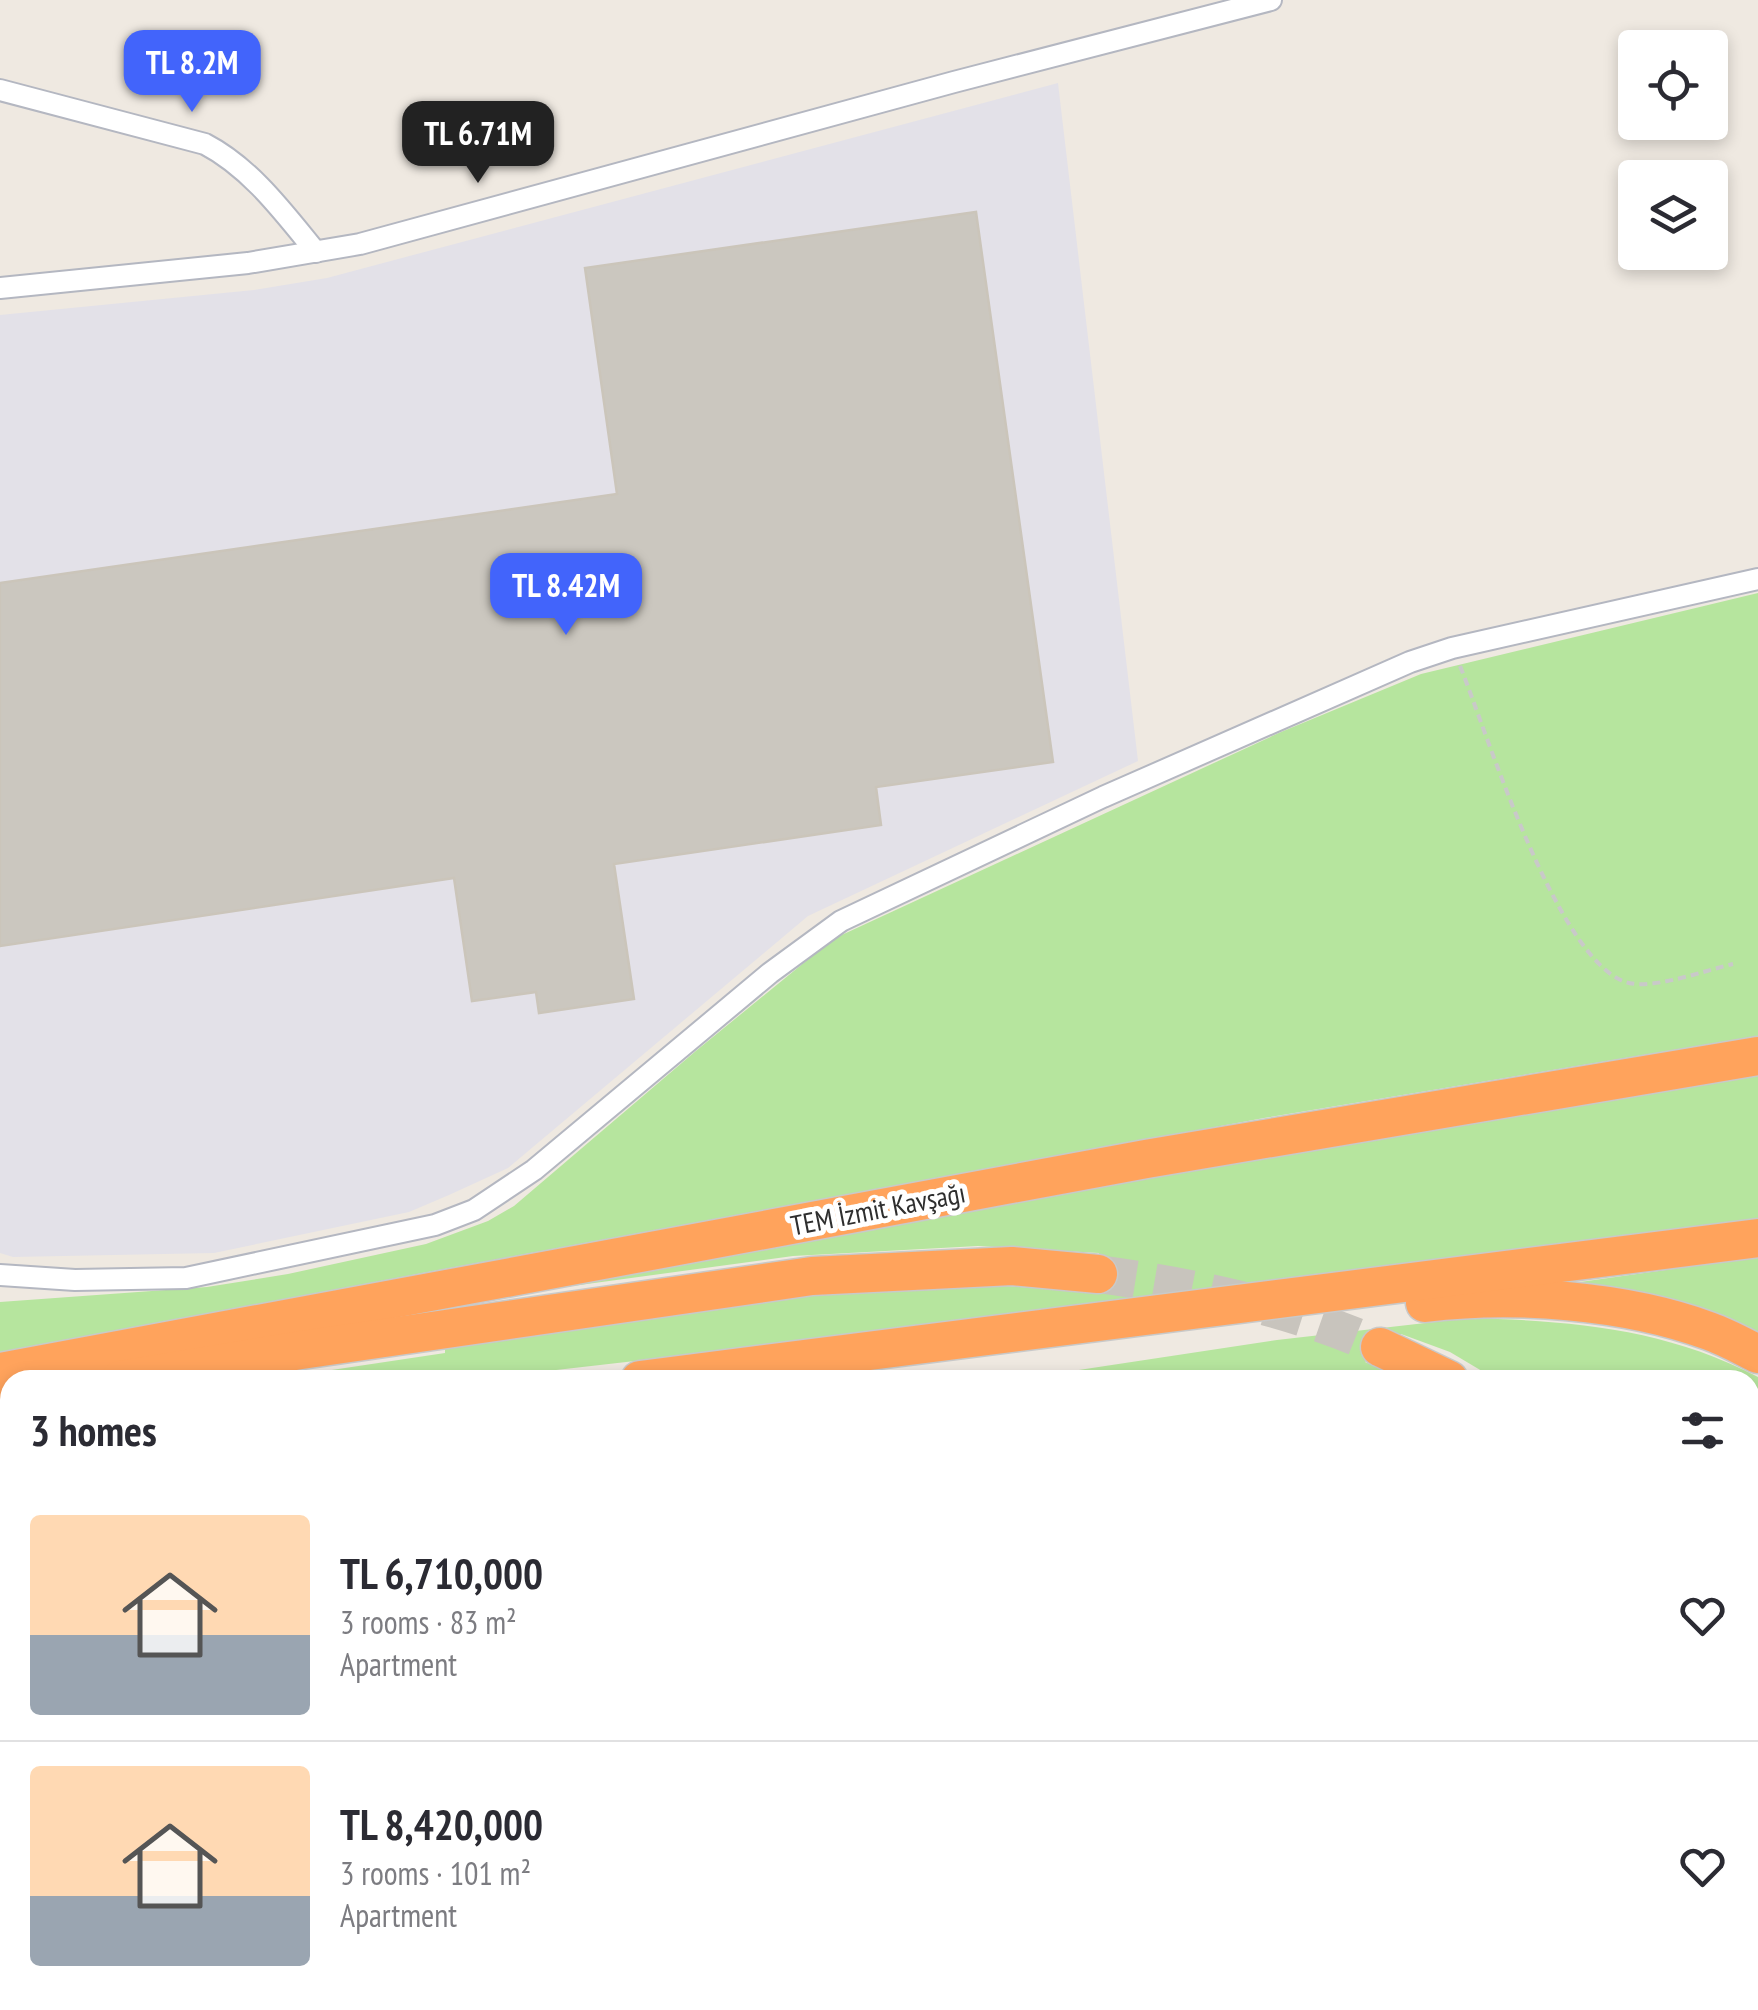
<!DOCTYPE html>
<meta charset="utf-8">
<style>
:root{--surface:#fff;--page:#f2f2f3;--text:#2b2b33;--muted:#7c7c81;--line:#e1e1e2;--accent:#4264fb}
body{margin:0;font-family:"PT Sans Narrow",sans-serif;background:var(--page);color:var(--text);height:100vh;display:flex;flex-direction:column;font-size:38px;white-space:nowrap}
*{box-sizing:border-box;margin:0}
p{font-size:32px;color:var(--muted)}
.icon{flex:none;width:55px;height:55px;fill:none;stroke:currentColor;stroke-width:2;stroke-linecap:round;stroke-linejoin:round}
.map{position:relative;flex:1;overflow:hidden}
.drawer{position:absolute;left:0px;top:1370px;width:1760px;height:640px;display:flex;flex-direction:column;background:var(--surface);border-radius:30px 30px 0 0;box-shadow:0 5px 15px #0003}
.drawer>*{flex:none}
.buttons{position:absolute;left:1618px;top:30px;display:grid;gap:20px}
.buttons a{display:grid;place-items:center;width:110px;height:110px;border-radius:10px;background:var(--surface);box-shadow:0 5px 15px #0003;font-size:50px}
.price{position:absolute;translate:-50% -85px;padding:0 22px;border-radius:20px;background:var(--accent);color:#fff;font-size:32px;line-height:65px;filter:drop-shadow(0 2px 5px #0008)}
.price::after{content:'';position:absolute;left:50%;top:60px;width:30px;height:22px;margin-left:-15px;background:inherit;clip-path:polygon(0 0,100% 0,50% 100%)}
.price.active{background:#222;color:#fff}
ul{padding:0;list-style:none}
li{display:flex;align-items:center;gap:30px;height:250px;padding:0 30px}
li+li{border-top:2px solid var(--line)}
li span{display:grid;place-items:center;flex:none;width:280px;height:200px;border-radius:10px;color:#555}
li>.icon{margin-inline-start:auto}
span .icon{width:120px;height:120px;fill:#fffc;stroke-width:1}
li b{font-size:42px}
h2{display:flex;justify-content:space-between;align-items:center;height:120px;padding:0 30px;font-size:42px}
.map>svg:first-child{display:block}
.industrial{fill:#e3e1e8}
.green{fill:#b6e59e}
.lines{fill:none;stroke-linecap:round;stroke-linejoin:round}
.stream{stroke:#75cff0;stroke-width:6}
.building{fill:#cbc7bf;stroke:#cbc5ba;stroke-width:2.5}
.highway-tunnel{stroke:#c8c4bd;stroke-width:38;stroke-dasharray:38 19;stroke-linecap:butt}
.street-casing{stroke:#b4b7c1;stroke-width:24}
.highway-casing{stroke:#c9c9c9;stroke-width:41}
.path{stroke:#c9c9c9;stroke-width:4;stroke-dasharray:8 5;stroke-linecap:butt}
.street{stroke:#fff;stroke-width:20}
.highway{stroke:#ffa35c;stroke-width:38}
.labels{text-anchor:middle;stroke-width:10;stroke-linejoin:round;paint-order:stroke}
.street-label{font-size:28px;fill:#2e2e2e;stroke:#fff}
</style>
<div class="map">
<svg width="1758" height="2010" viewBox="0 0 1758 2010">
<rect width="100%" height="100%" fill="#efe9e1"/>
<path class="industrial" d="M1058 83 1138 761 808 916 508 1168 449 1195 409 1212 214 1253 13 1257 0 1253V315L254 290 327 278Z"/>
<g class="green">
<path d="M1758 593V1036L1264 1118 428 1272 0 1354V1302L207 1287 288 1274 426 1244 488 1221 514 1206 697 1050 833 939 1281 732 1421 674Z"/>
<path d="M1758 1074V1222L940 1326 468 1380H265L445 1353V1346L721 1303 909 1285 1006 1286 1096 1292 1099 1253 978 1246 793 1256 469 1300 1338 1144Z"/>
<path d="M1758 1257V1335L1581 1286 1580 1282Z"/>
<path d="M1469 1318C1572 1321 1664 1328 1758 1377V1589L1750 1581V1380H1497L1450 1352 1401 1334 1365 1362 1405 1380H1012L1277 1340Z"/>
<path d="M10 1484V1629L0 1630V1486Z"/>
<path d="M1750 1643 1758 1653V1732L1750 1722Z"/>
</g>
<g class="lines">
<g class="stream">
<path d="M0 1564H10"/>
<path d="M1169 2000 1185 2010"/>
</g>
</g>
<path class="building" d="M976 212 1053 762 876 787 881 825 614 864 634 999 539 1013 536 992 472 1001 454 878 0 946V583L617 494 585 268Z"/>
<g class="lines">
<path class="highway-tunnel" d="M1098 1274C1194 1287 1291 1307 1380 1347"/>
<defs>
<g id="street">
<path d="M0 90 205 144C251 168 284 213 316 252"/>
<path d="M0 288 248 263 360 244 954 82 1271 0"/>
<path d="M0 1275 75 1280 186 1278 435 1225 474 1210 534 1170 770 973 841 921 1103 797 1410 662 1452 648 1758 579"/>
<path d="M0 1813 10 1810"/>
<path d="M341 2000 350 2010"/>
</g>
<g id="highway">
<path d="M1425 1303C1513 1292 1625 1300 1709 1331 1726 1337 1742 1346 1758 1354"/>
<path d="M1380 1347 1449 1380"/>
<path d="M0 1372 1146 1159 1758 1056"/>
<path d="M120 1380 301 1350 812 1276 1012 1266 1098 1274"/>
<path d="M640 1380 1758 1238"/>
<path d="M0 1402 10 1400"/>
<path d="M0 1454 10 1453"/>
<path d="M1750 1608 1758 1618"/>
</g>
</defs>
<use href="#street" class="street-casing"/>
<use href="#highway" class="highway-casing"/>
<g class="path">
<path d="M1460 666C1487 732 1558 966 1629 983 1656 989 1706 970 1733 964"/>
<path d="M1740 2000 1755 2010"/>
<path d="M250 2010 262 2000"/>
<path d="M995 2010 1006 2000"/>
</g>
<use href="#street" class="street"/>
<use href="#highway" class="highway"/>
</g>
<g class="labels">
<g class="street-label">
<text transform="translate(878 1209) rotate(-11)" y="10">TEM İzmit Kavşağı</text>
</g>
</g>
</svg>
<div class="buttons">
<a><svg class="icon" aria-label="locate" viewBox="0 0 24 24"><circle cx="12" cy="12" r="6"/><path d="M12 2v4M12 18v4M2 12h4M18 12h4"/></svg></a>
<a><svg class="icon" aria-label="layers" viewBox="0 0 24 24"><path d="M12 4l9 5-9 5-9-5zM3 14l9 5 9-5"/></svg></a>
</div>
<b class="price" style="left:192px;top:115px">TL 8.2M</b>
<b class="price active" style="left:478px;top:186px">TL 6.71M</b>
<b class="price" style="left:566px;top:638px">TL 8.42M</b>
<section class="drawer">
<h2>3 homes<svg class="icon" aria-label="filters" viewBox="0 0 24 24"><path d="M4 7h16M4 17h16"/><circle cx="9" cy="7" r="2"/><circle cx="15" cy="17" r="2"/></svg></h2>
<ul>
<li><span style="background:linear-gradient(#ffd9b3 60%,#9aa5b1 0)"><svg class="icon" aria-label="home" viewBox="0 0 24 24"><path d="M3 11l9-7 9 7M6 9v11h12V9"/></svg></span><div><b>TL 6,710,000</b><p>3 rooms · 83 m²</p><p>Apartment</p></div><svg class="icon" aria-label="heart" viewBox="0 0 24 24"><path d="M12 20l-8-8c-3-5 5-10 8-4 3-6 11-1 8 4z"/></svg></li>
<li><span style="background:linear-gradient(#ffd9b3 65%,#9aa5b1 0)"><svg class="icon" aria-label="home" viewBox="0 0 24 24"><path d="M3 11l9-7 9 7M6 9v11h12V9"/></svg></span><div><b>TL 8,420,000</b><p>3 rooms · 101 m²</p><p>Apartment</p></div><svg class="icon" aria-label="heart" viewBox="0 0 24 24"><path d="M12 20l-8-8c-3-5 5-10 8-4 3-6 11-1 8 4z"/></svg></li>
</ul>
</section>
</div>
